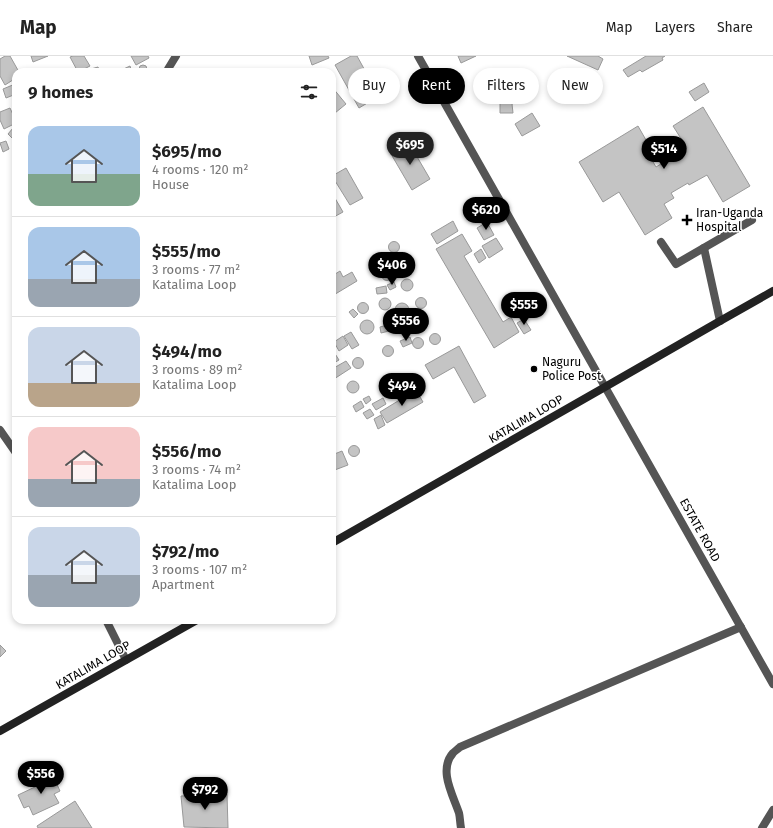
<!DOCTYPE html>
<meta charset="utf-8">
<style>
:root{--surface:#fff;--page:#f2f2f2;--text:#222;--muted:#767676;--line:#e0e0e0;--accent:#000}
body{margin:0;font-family:"Fira Sans",sans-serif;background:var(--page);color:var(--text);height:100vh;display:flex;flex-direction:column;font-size:15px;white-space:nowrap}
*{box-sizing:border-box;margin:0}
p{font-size:13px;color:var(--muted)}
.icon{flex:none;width:22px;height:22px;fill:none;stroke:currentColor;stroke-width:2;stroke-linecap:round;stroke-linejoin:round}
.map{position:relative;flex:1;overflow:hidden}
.panel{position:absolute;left:12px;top:12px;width:324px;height:556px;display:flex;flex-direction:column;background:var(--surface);border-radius:12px;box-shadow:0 2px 6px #0003}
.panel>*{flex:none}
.top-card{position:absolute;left:348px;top:12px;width:365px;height:36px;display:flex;gap:8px}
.price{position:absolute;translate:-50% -34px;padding:0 9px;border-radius:14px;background:var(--accent);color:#fff;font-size:13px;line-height:26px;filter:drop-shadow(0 1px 2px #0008)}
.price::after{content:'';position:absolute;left:50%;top:24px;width:12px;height:9px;margin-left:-6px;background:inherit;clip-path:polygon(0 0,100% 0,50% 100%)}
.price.current{background:#222;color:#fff}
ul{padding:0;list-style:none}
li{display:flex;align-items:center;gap:12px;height:100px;padding:0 16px}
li+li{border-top:1px solid var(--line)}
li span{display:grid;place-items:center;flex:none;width:112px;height:80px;border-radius:12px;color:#555}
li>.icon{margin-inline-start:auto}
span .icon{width:48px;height:48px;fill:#fffc;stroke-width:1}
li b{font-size:17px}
h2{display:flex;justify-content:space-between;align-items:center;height:48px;padding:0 16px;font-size:17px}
.tag{padding:0 14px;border-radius:18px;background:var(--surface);box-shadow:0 2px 6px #0003;font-size:14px;line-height:36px}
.tag.current{background:var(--accent);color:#fff}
header{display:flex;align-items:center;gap:24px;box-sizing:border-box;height:56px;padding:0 20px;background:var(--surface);border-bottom:1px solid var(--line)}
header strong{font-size:19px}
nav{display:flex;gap:22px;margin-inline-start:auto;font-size:14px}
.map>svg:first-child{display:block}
.building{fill:#c4c4c4;stroke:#999}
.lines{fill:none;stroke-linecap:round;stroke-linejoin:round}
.lane{stroke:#555;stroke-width:8}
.street{stroke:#555;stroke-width:8}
.secondary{stroke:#222;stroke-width:8}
.poi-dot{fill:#000;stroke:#fff;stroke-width:1.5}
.labels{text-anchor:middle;stroke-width:3;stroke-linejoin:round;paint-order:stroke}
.poi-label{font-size:12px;fill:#000;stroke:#fff;text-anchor:start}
.street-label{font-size:12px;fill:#000;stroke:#fff}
</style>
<header>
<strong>Map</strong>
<nav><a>Map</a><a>Layers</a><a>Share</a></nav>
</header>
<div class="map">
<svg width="773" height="772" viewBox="0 0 773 772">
<rect width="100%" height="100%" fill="#fff"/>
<g class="building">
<path d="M5 0H10L19 16H16V22L5 29 0 20V3Z"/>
<path d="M31 0H48L33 6Z"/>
<path d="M73 0H84L90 10 78 16 70 1Z"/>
<path d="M131 0H148L149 2 136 9Z"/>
<path d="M309 0H328L329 2 312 9Z"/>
<path d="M351 0H357L379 40 359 52 335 9Z"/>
<path d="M458 0H476L461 7Z"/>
<path d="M567 0H598L603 3 598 14Z"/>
<path d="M646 0H665L662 2 663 4 642 16 640 14 628 21 623 14Z"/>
<circle cx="143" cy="13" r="4"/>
<path d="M130 10 132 16H117Z"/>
<path d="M98 11 100 16H91V13Z"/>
<path d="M513 22 514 47 512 48 513 57H500V47H497L496 23Z"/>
<path d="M704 27 709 36 695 45 689 36Z"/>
<path d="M15 28 16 38 6 42 3 33Z"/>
<path d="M332 31 346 48 335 57 332 53Z"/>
<path d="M703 51 750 130 723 146 707 119 689 129 688 127 671 137 674 142 664 148 672 162 645 179 619 136 603 146 579 106 638 70 646 84 642 87 656 111 687 92 673 70Z"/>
<path d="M10 52 16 65V67L4 73 0 64V56Z"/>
<path d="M532 57 540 70 522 80 515 68Z"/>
<path d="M13 72 16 74V86L8 78Z"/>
<path d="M6 85 9 93 3 96 0 87Z"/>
<path d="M409 87 430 123 412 134 391 98Z"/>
<path d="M346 112 363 142 350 149 332 120Z"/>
<path d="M332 137 343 156 332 162Z"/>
<path d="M453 165 458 175 437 188 431 178Z"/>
<path d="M487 166 494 179 484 184 477 172Z"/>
<path d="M462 178 472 195 464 200 503 266 511 261 519 276 494 292 436 193Z"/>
<path d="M496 182 503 193 489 202 482 190Z"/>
<circle cx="394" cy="191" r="5.5"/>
<path d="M481 193 486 202 479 207 474 198Z"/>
<circle cx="387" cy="219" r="5.5"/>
<path d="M340 215 343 221 352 216 357 225 332 240V220Z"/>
<circle cx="407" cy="229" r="6"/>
<path d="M394 226 396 231 390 234 387 229Z"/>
<path d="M386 230 387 237 377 238 376 232Z"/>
<circle cx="421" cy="247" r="5.5"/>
<circle cx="385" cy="248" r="6"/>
<circle cx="363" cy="252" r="5.5"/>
<circle cx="402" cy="254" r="7"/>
<path d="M353 253 358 258 354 262 349 256Z"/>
<circle cx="423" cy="266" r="5.5"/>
<path d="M524 263 531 274 524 278 517 267Z"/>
<circle cx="367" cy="271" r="7"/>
<circle cx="406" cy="271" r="5.5"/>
<path d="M395 267 397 273 381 277 380 271Z"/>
<path d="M351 276 359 289 352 293 344 280Z"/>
<circle cx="435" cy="283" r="5.5"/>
<path d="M343 280 348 289 339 295 334 286Z"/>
<path d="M410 281 412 287 403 291 400 285Z"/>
<circle cx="418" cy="287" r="5.5"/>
<circle cx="388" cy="295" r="5.5"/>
<path d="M459 290 486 340 474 347 454 311 433 323 425 309Z"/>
<path d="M332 293 339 304 332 308Z"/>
<circle cx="358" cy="307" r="5.5"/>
<path d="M346 305 351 312 334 323 332 320V313Z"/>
<circle cx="353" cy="331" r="6"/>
<path d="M416 334 423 346 387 367 380 356Z"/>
<path d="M369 340 371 344 366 348 363 343Z"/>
<path d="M383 342 386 348 376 354 372 348Z"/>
<path d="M361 345 364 351 356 356 353 350Z"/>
<path d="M370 353 374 359 367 363 363 357Z"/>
<path d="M381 359 385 369 378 373 374 363Z"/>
<circle cx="354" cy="395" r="5.5"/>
<path d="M342 395 348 409 332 415V399Z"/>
<path d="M0 589 6 595 0 601Z"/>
<path d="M45 717 49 724 54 722 60 735 54 738 59 747 33 759 29 750 24 752 18 739 35 731 31 725Z"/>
<path d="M227 738 228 772 184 771 181 740Z"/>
<path d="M75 745 92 772H38L37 770Z"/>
</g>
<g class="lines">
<g class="lane">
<path d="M661 186 676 208 752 164"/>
<path d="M704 192 720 265"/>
</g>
<g class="street">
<path d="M418 0 773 628"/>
<path d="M167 16 168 13 176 0"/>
<path d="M0 374 16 397"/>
<path d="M106 564 126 604"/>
<path d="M461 772C460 767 460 761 459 757 453 739 438 714 453 697 455 695 458 693 460 691L741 571"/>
<path d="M762 772 773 754"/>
</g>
<g class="secondary">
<path d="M332 487 605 331 720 265 773 235"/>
<path d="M0 675 197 564"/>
</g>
</g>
<g class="poi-dot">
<path d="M685 158h4v4h4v4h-4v4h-4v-4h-4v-4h4z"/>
<circle cx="534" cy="313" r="4"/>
</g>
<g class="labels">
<g class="poi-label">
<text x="696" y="161">Iran-Uganda<tspan x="696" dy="14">Hospital</tspan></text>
<text x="542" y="310">Naguru<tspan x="542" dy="14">Police Post</tspan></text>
</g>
<g class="street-label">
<text transform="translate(526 363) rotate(-30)" y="4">KATALIMA LOOP</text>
<text transform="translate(700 474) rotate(61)" y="4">ESTATE ROAD</text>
<text transform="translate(93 609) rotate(-30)" y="4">KATALIMA LOOP</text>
</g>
</g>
</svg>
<b class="price current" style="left:410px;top:110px">$695</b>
<b class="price" style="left:664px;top:114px">$514</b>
<b class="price" style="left:486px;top:175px">$620</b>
<b class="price" style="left:392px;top:230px">$406</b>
<b class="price" style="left:524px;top:270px">$555</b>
<b class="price" style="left:406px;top:286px">$556</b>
<b class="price" style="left:402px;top:351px">$494</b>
<b class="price" style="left:41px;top:739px">$556</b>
<b class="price" style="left:205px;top:755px">$792</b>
<div class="top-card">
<a class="tag">Buy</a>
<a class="tag current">Rent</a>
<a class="tag">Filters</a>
<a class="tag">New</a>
</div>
<section class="panel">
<h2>9 homes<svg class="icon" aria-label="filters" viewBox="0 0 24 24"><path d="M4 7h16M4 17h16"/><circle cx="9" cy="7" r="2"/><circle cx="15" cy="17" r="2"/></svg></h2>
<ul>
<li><span style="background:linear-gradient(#a9c7e8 60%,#7fa58c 0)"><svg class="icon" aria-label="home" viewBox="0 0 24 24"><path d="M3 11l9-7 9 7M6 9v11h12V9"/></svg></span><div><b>$695/mo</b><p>4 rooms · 120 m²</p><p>House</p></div></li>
<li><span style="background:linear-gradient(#a9c7e8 65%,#9aa5b1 0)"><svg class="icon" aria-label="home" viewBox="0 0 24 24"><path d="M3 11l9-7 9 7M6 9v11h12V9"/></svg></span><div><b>$555/mo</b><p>3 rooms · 77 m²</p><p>Katalima Loop</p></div></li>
<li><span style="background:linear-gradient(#c9d6e8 70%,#b9a48a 0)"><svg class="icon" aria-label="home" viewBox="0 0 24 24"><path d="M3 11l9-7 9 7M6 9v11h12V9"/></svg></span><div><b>$494/mo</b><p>3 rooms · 89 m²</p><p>Katalima Loop</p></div></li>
<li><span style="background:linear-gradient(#f6c9c9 65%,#9aa5b1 0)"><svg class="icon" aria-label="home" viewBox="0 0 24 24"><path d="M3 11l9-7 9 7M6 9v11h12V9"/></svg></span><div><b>$556/mo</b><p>3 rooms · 74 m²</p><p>Katalima Loop</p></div></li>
<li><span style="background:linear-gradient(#c9d6e8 60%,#9aa5b1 0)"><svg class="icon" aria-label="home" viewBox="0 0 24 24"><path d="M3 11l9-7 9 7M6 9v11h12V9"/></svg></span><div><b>$792/mo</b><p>3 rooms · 107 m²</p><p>Apartment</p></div></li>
</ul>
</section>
</div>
